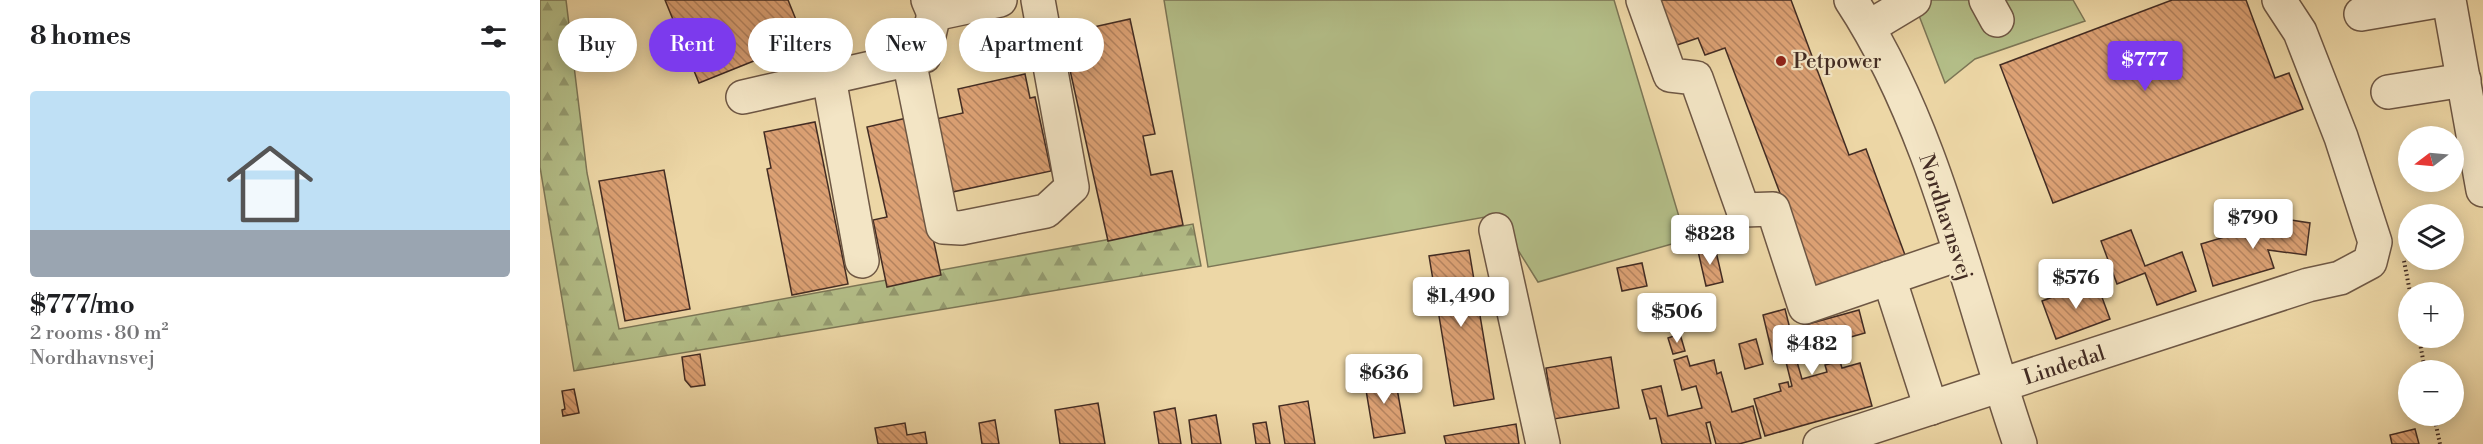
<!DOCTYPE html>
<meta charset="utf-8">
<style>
:root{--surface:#fff;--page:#f6f6f6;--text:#202124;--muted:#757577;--line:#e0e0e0;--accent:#7c3aed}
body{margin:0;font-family:"Libre Bodoni",serif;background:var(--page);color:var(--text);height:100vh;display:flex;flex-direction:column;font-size:22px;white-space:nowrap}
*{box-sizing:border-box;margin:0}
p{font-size:20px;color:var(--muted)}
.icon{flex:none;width:33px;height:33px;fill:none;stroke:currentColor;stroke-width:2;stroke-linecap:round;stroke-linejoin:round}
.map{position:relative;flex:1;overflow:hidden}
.side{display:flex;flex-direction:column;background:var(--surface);width:540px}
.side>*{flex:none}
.banner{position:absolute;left:18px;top:18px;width:570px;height:54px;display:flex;gap:12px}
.needle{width:39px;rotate:254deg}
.buttons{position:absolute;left:1858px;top:126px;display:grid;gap:12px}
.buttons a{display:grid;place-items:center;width:66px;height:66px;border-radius:50%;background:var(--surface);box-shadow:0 3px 15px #0003;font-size:30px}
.price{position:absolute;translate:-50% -51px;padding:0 14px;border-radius:6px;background:#fff;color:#222;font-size:20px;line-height:39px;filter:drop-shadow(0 2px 3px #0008)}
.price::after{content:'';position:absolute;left:50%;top:36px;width:18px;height:14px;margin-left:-9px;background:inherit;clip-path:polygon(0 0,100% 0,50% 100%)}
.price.on{background:var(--accent);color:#fff}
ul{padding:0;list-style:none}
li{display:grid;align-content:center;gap:12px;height:318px;padding:0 30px}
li+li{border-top:2px solid var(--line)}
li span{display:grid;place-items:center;height:186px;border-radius:6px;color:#555}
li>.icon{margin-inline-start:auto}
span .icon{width:108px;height:108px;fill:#fffc;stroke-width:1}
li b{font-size:26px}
h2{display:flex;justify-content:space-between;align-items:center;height:72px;padding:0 30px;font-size:26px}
.tag{padding:0 21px;border-radius:27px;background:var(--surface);box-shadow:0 3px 15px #0003;font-size:21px;line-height:54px}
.tag.on{background:var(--accent);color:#fff}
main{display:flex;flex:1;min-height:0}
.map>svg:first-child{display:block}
.grass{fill:#b4bf89;stroke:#7c7656;stroke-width:1.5}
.forest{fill:url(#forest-firs);stroke:#7c7656;stroke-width:1.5}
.building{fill:url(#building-back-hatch);stroke:#432c23;stroke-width:1.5}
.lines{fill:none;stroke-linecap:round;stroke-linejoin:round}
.minor-casing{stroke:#6e5744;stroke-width:36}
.path{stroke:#432c23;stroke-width:4;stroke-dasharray:1.5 3;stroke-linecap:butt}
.minor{stroke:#f3e5c5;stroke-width:33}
.poi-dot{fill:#8f2418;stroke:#f3e5c5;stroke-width:2}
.labels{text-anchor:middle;stroke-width:4.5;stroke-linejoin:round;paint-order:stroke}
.poi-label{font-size:21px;fill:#432c23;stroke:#f3e5c5;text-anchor:start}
.street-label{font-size:21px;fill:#432c23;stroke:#f3e5c5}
</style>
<main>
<section class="side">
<h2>8 homes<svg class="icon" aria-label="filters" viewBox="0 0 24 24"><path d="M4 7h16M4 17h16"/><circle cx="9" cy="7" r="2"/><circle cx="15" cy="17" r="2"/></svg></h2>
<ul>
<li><span style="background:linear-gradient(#bfe0f5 75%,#9aa5b1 0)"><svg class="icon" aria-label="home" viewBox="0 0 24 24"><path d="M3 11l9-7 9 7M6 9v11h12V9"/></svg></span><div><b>$777/mo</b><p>2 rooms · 80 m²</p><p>Nordhavnsvej</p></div></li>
</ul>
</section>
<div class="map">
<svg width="1943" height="444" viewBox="0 0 1943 444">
<defs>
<pattern id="forest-firs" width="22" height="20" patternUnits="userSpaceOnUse" patternTransform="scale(1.5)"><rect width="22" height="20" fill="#b4bf89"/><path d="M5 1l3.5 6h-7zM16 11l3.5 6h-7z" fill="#949b70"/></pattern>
<pattern id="building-back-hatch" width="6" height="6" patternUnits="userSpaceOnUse" patternTransform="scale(1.5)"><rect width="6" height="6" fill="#dca174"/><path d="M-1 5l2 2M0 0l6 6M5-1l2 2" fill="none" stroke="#b4835f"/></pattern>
</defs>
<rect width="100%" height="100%" fill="#edd7a6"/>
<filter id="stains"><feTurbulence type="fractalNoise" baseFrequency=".00333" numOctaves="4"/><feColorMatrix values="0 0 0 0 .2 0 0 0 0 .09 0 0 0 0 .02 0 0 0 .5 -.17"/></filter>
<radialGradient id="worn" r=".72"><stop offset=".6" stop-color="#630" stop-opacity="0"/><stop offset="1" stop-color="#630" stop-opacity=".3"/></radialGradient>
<g class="grass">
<path d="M624 0H1074L1146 240 998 282 956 215 668 267Z"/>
<path d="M1373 0H1533L1545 21 1435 59 1405 83Z"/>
</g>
<path class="forest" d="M0 0H26L47 173 79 329 653 224 661 266 34 371 0 167Z"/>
<g class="building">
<path d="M125 0H248L263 37 244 44 246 48 159 83Z"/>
<path d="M1117 0H1251L1309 155 1326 149 1365 255 1276 288 1185 48 1165 55 1158 38 1134 46Z"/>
<path d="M1632 0H1706L1735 78 1749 73 1763 109 1513 203 1460 65Z"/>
<path d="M590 19 615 134 603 136 611 175 632 171 643 225 568 241 522 34Z"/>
<path d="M485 74 490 98 495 97 511 171 403 194 387 121 423 113 418 89Z"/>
<path d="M367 118 401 275 347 287 333 220 347 217 327 127Z"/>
<path d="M275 122 308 284 252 295 227 169 231 168 224 132Z"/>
<path d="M124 170 150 309 85 321 59 181Z"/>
<path d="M1745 219 1770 223 1766 255 1728 250 1734 268 1673 286 1661 244 1721 226 1744 229Z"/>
<path d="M1591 230 1605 266 1642 252 1656 291 1617 305 1605 273 1577 284 1561 241Z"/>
<path d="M1175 247 1183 282 1166 286 1158 251Z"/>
<path d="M929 250 954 399 914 406 889 256Z"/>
<path d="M1102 263 1107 286 1082 291 1077 268Z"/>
<path d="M1556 281 1570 319 1516 339 1502 301Z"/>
<path d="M1245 309 1250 329 1319 310 1325 333 1300 340 1299 335 1253 348 1262 379 1287 372 1285 365 1300 361 1302 368 1320 363 1332 406 1225 436 1214 399 1241 391 1239 384 1248 382 1249 387 1252 386 1245 358 1234 361 1223 315Z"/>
<path d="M1140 334 1145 351 1133 354 1128 338Z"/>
<path d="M1216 339 1223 364 1205 369 1199 344Z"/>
<path d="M160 354 165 385 151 387 145 380 142 357Z"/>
<path d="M1147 356 1150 366 1174 360 1177 374 1181 372 1192 412 1213 406 1221 438 1199 444H1176L1170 422 1166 423 1171 444H1122L1116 418 1110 419 1102 390 1121 386 1128 416 1162 408 1156 386 1142 390 1134 360Z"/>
<path d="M1071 357 1079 408 1014 419 1006 368Z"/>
<path d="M854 372 865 433 834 438 824 378Z"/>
<path d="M34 389 39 413 23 416 22 410 25 409 22 391Z"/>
<path d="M768 401 775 444H745L739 406Z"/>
<path d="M558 403 565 444H520L515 410Z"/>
<path d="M635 408 641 444H619L614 412Z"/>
<path d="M676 415 681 444H652L649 420Z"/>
<path d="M455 420 459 444H442L439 423Z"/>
<path d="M726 422 730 444H716L713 424Z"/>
<path d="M365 423 367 435 385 432 387 444H338L335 428Z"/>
<path d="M976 424 979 444H906L904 436Z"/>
<path d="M1875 429 1879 444H1852L1850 435Z"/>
</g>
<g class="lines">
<defs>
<g id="minor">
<path d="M388 0 394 14 460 0"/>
<path d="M1103 0 1130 75 1156 78 1203 210 1233 209 1265 307 1419 254"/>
<path d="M1311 0C1396 129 1430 299 1480 444"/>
<path d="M1446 0 1457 20"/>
<path d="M1909 0 1943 190"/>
<path d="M1821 14 1903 0"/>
<path d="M1329 27 1374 0"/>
<path d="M369 60 403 227 421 228 506 211 532 187 498 0"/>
<path d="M289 78 322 261"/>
<path d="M1848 92 1924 80"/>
<path d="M203 97 384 56 394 14"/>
<path d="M956 230 1003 444"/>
<path d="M1349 278 1391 408"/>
<path d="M1280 444 1768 285 1800 278 1830 262 1835 242 1801 137 1760 32 1739 0"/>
</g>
</defs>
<use href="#minor" class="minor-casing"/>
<g class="path">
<path d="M1864 261 1870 292"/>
<path d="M1879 338 1885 370"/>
<path d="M1894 416 1900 444"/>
</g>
<use href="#minor" class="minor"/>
</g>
<circle class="poi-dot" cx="1241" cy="61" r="6"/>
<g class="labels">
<g class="poi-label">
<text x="1253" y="68">Petpower</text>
</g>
<g class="street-label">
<text transform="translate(1406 217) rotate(72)" y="7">Nordhavnsvej</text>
<text transform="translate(1524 365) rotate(-18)" y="7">Lindedal</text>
</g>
</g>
<rect width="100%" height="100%" filter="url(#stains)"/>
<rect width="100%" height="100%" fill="url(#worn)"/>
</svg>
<div class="buttons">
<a><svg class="needle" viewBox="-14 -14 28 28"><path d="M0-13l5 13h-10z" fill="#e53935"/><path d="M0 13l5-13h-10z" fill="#757577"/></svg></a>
<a><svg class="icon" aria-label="layers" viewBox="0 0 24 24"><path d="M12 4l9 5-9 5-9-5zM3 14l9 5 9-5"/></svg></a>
<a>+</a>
<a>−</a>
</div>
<b class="price on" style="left:1605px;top:92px">$777</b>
<b class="price" style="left:1713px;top:250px">$790</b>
<b class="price" style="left:1170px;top:266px">$828</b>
<b class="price" style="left:1536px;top:310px">$576</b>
<b class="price" style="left:921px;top:328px">$1,490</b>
<b class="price" style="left:1137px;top:344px">$506</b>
<b class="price" style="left:1272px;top:376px">$482</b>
<b class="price" style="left:844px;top:405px">$636</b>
<div class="banner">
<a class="tag">Buy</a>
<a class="tag on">Rent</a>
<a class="tag">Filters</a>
<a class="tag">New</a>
<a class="tag">Apartment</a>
</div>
</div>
</main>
